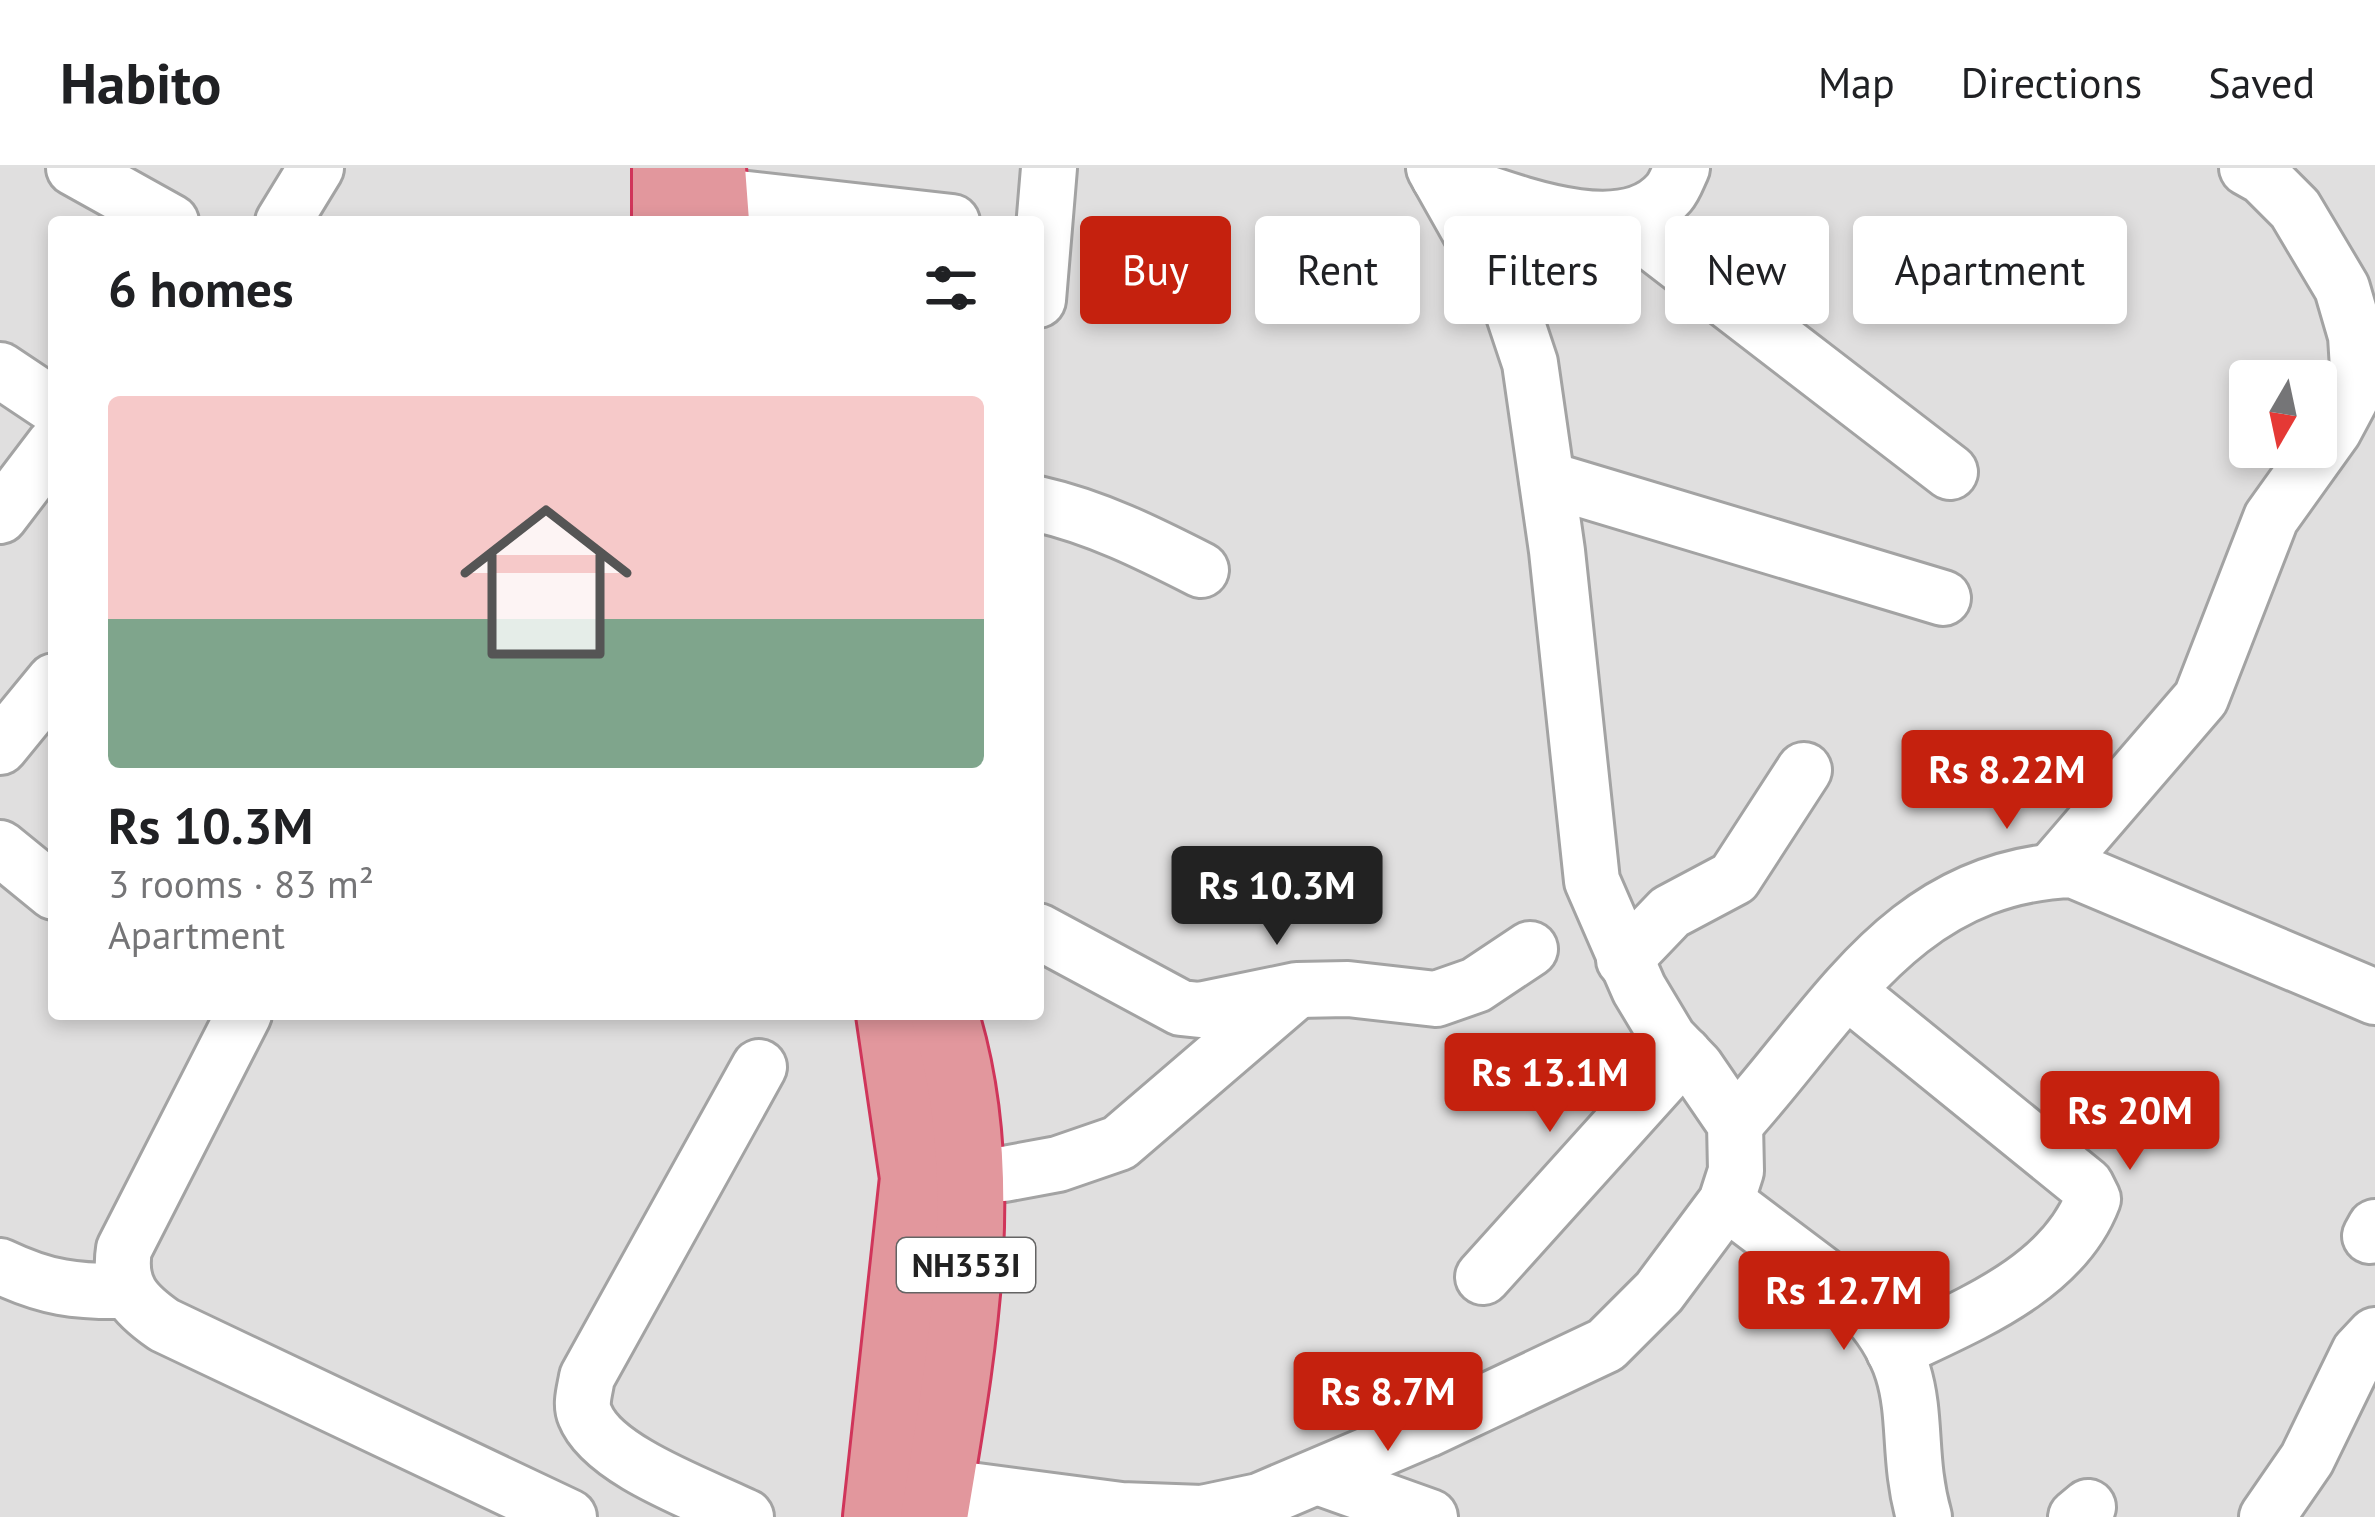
<!DOCTYPE html>
<meta charset="utf-8">
<style>
:root{--surface:#fff;--page:#f6f6f6;--text:#202124;--muted:#757577;--line:#e0e0e0;--accent:#c5210e}
body{margin:0;font-family:"PT Sans",sans-serif;background:var(--page);color:var(--text);height:100vh;display:flex;flex-direction:column;font-size:45px;white-space:nowrap}
*{box-sizing:border-box;margin:0}
p{font-size:39px;color:var(--muted)}
.icon{flex:none;width:66px;height:66px;fill:none;stroke:currentColor;stroke-width:2;stroke-linecap:round;stroke-linejoin:round}
.map{position:relative;flex:1;overflow:hidden}
.sheet{position:absolute;left:48px;top:48px;width:996px;height:804px;display:flex;flex-direction:column;background:var(--surface);border-radius:12px;box-shadow:0 6px 18px #0003}
.sheet>*{flex:none}
.banner{position:absolute;left:1080px;top:48px;width:1113px;height:108px;display:flex;gap:24px}
.needle{width:78px;rotate:189deg}
.controls{position:absolute;left:2229px;top:192px;display:grid;gap:24px}
.controls a{display:grid;place-items:center;width:108px;height:108px;border-radius:12px;background:var(--surface);box-shadow:0 6px 18px #0003;font-size:60px}
.price{position:absolute;translate:-50% -102px;padding:0 27px;border-radius:12px;background:var(--accent);color:#fff;font-size:39px;line-height:78px;filter:drop-shadow(0 3px 6px #0008)}
.price::after{content:'';position:absolute;left:50%;top:72px;width:36px;height:27px;margin-left:-18px;background:inherit;clip-path:polygon(0 0,100% 0,50% 100%)}
.price.active{background:#222;color:#fff}
ul{padding:0;list-style:none}
li{display:grid;align-content:center;gap:24px;height:636px;padding:0 60px}
li+li{border-top:3px solid var(--line)}
li span{display:grid;place-items:center;height:372px;border-radius:12px;color:#555}
li>.icon{margin-inline-start:auto}
span .icon{width:216px;height:216px;fill:#fffc;stroke-width:1}
li b{font-size:51px}
h2{display:flex;justify-content:space-between;align-items:center;height:144px;padding:0 60px;font-size:51px}
.pill{padding:0 42px;border-radius:12px;background:var(--surface);box-shadow:0 6px 18px #0003;font-size:42px;line-height:108px}
.pill.active{background:var(--accent);color:#fff}
header{display:flex;align-items:center;gap:72px;box-sizing:border-box;height:168px;padding:0 60px;background:var(--surface);border-bottom:3px solid var(--line)}
header strong{font-size:57px}
nav{display:flex;gap:66px;margin-inline-start:auto;font-size:42px}
.map>svg:first-child{display:block}
.residential{fill:#e0dfdf;fill-rule:evenodd}
.lines{fill:none;stroke-linecap:round;stroke-linejoin:round}
.minor-casing{stroke:#a3a3a3;stroke-width:60}
.highway-casing{stroke:#d0355a;stroke-width:72}
.minor{stroke:#fff;stroke-width:54}
.highway{stroke:#e2979d;stroke-width:66}
.labels{text-anchor:middle;stroke-width:12;stroke-linejoin:round;paint-order:stroke}
.shield{fill:#fff;stroke:#646464;stroke-width:3}
.shield-label{font-size:33px;font-weight:bold;fill:#222}
</style>
<header>
<strong>Habito</strong>
<nav><a>Map</a><a>Directions</a><a>Saved</a></nav>
</header>
<div class="map">
<svg width="2375" height="1349" viewBox="0 0 2375 1349">
<rect width="100%" height="100%" fill="#f1efe9"/>
<path class="residential" d="M0 0H2375V1349H0ZM54 54H1038V846H54ZM2250 213H2316V279H2250Z"/>
<g class="lines">
<defs>
<g id="minor">
<path d="M74 0 171 54"/>
<path d="M1439 9C1498 27 1620 83 1669 25 1675 18 1678 8 1682 0"/>
<path d="M712 27 952 54"/>
<path d="M1620 50 1950 304"/>
<path d="M283 54 316 0"/>
<path d="M1038 132 1049 0"/>
<path d="M0 202 54 238"/>
<path d="M1547 311 1943 430"/>
<path d="M1038 336C1096 349 1148 375 1201 402"/>
<path d="M0 348 54 277"/>
<path d="M0 579 54 513"/>
<path d="M0 680 54 724"/>
<path d="M2052 703 2201 530 2271 350 2334 262 2350 232 2358 200 2356 168 2342 120 2295 41 2263 9 2247 0"/>
<path d="M1038 763 1181 840 1200 842 1297 822 1348 821 1436 831 1476 817 1530 781"/>
<path d="M1624 792 1670 744 1734 710 1804 602"/>
<path d="M1847 823 2086 1017 2093 1031C2062 1112 1966 1148 1894 1183"/>
<path d="M244 846 124 1081C118 1119 134 1136 164 1157L569 1349"/>
<path d="M1735 956C1836 844 1904 708 2073 702L2375 829"/>
<path d="M970 1005 1004 1006 1058 996 1119 975 1295 824"/>
<path d="M1726 1034 1860 1135C1932 1210 1900 1265 1924 1349"/>
<path d="M2370 1068 2375 1059"/>
<path d="M0 1098C46 1120 76 1124 127 1123"/>
<path d="M1483 1109 1684 886"/>
<path d="M1318 1309 1430 1349"/>
<path d="M939 1318 1121 1342 1202 1345 1259 1333 1426 1262 1606 1177 1659 1124 1726 1034 1736 1003 1735 956 1696 899 1669 871 1639 821 1592 713 1557 383 1530 195 1510 135 1434 0"/>
<path d="M746 1349C701 1327 603 1293 585 1247 580 1236 585 1222 587 1209L759 899"/>
<path d="M2076 1349 2088 1339"/>
<path d="M2267 1349 2307 1291 2359 1184 2375 1167"/>
</g>
<g id="highway">
<path d="M712 0 716 54"/>
<path d="M666 54V0"/>
<path d="M877 1349 914 1010 890 846"/>
<path d="M934 1349C961 1186 995 1007 944 846"/>
</g>
</defs>
<use href="#minor" class="minor-casing"/>
<use href="#highway" class="highway-casing"/>
<use href="#minor" class="minor"/>
<use href="#highway" class="highway"/>
</g>
<g class="labels">
<rect class="shield" x="897" y="1070" width="138" height="54" rx="9"/>
<g class="shield-label">
<text x="966" y="1109">NH353I</text>
</g>
</g>
</svg>
<div class="controls">
<a><svg class="needle" viewBox="-14 -14 28 28"><path d="M0-13l5 13h-10z" fill="#e53935"/><path d="M0 13l5-13h-10z" fill="#757577"/></svg></a>
</div>
<b class="price" style="left:2007px;top:664px">Rs 8.22M</b>
<b class="price active" style="left:1277px;top:780px">Rs 10.3M</b>
<b class="price" style="left:1550px;top:967px">Rs 13.1M</b>
<b class="price" style="left:2130px;top:1005px">Rs 20M</b>
<b class="price" style="left:1844px;top:1185px">Rs 12.7M</b>
<b class="price" style="left:1388px;top:1286px">Rs 8.7M</b>
<div class="banner">
<a class="pill active">Buy</a>
<a class="pill">Rent</a>
<a class="pill">Filters</a>
<a class="pill">New</a>
<a class="pill">Apartment</a>
</div>
<section class="sheet">
<h2>6 homes<svg class="icon" aria-label="filters" viewBox="0 0 24 24"><path d="M4 7h16M4 17h16"/><circle cx="9" cy="7" r="2"/><circle cx="15" cy="17" r="2"/></svg></h2>
<ul>
<li><span style="background:linear-gradient(#f6c9c9 60%,#7fa58c 0)"><svg class="icon" aria-label="home" viewBox="0 0 24 24"><path d="M3 11l9-7 9 7M6 9v11h12V9"/></svg></span><div><b>Rs 10.3M</b><p>3 rooms · 83 m²</p><p>Apartment</p></div></li>
</ul>
</section>
</div>
